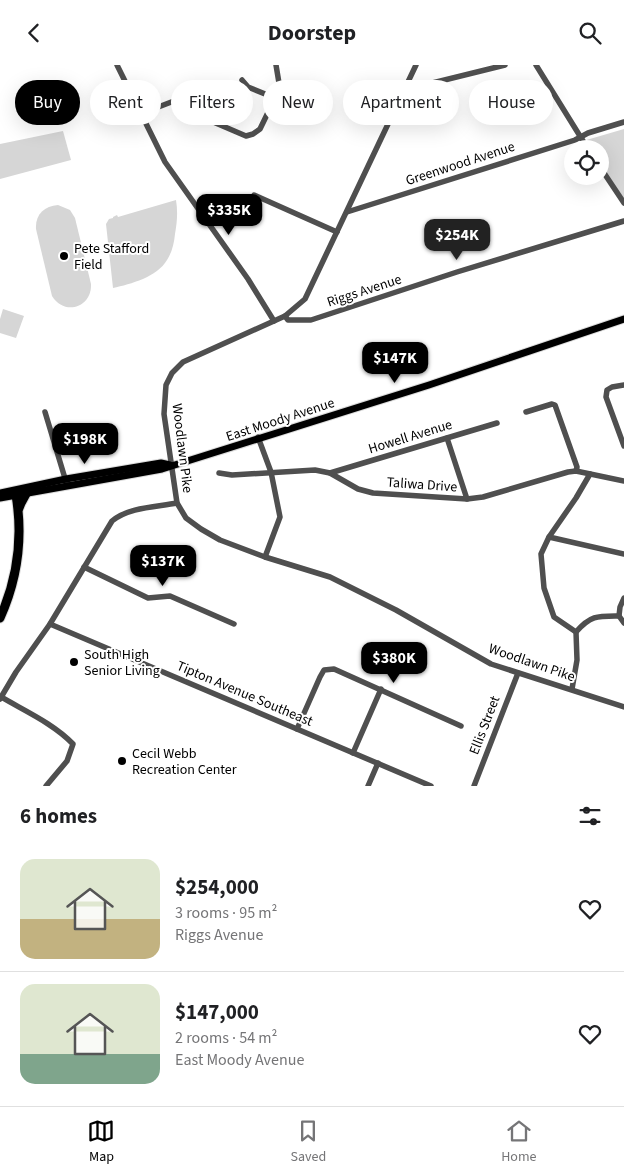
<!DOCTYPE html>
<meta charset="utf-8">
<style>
:root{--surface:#fff;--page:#f2f2f2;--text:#202124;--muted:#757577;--line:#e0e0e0;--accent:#000}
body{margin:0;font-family:"Source Sans 3",sans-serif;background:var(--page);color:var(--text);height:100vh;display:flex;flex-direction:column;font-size:19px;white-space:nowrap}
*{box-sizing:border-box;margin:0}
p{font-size:16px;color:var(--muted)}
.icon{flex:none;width:28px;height:28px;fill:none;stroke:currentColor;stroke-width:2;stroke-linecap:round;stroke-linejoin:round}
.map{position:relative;height:721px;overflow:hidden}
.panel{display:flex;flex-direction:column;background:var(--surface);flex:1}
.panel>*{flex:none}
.hud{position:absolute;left:15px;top:15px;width:595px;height:45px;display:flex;gap:10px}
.controls{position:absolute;left:564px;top:75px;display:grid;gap:10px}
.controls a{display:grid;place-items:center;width:45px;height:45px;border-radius:50%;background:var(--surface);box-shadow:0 5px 20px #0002;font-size:25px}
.price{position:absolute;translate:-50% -42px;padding:0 11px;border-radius:10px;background:var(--accent);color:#fff;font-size:16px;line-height:32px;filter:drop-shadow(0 1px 2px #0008)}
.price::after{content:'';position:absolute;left:50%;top:30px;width:15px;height:11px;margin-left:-8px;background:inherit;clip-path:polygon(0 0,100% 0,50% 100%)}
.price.active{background:#222;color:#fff}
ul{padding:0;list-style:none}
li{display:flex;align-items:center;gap:15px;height:125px;padding:0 20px}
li+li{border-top:1px solid var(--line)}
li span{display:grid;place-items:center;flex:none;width:140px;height:100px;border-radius:15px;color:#555}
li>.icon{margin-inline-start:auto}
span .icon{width:60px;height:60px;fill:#fffc;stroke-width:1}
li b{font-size:21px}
h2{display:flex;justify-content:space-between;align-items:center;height:60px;padding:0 20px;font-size:21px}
.tag{padding:0 18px;border-radius:22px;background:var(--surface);box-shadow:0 5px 20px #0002;font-size:18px;line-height:45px}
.tag.active{background:var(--accent);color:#fff}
header{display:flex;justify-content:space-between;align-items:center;height:65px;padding:0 20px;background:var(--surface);font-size:22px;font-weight:700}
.tabs{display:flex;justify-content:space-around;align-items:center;height:70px;border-top:1px solid var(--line);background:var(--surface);font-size:14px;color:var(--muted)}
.tabs a{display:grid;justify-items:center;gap:2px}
.tabs .active{color:var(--accent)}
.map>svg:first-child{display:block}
.green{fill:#d6d6d6}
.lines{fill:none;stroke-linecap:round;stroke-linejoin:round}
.major-casing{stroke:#dbdbdb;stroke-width:9}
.highway-casing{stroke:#dbdbdb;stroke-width:11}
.minor{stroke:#4f4f4f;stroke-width:5.5}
.major{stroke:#000;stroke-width:7}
.highway{stroke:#000;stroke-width:9}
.poi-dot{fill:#000;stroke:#fff;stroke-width:2}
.labels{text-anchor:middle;stroke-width:4;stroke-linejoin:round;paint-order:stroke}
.street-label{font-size:14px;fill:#000;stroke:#fff}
.poi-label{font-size:14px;fill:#000;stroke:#fff;text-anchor:start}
</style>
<header><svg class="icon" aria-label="back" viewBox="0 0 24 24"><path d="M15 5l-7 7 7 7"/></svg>Doorstep<svg class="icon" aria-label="search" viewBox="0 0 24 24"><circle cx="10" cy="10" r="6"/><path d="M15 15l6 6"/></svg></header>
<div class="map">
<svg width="624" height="721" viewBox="0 0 624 721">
<rect width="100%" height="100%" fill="#fff"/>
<g class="green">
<path d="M624 64V138L600 102V84H588L583 76Z"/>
<path d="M63 66 71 95 0 114V79Z"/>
<path d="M176 135C178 147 177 158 175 169 174 179 172 187 167 195 157 212 131 219 113 223L106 159 109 154 113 153V152L117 150 118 152Z"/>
<path d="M58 140 70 145 75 153 91 219C92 243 64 251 52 231L36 164C35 150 44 141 58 140Z"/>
<path d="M3 244 24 251 16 273 0 268V254Z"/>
</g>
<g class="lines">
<defs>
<g id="major">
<path d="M0 428 66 414 161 398 170 400"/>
<path d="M0 433 162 404 429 320 624 254"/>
</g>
<g id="highway">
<path d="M19 443 21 438 27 427"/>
<path d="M0 553C18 513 23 472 16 430"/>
</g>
</defs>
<use href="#major" class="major-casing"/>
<use href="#highway" class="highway-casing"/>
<g class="minor">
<path d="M117 0 165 97 248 214 274 256"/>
<path d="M416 0 305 234 285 251 183 297 172 308 166 320 164 349 177 438 186 453 201 464 220 475 265 492 330 512 396 545 491 599 624 642"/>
<path d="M536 0 588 84"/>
<path d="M242 15 248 22 275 33"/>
<path d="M404 25 505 0"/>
<path d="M140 49 187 31 195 32 211 56 246 71 253 69 260 64 275 33 279 18 276 0"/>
<path d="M600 102 624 138"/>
<path d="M254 130 337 167"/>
<path d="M347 147 575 75 588 68 624 57"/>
<path d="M285 251 288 255H311L457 207 624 156"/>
<path d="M624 320 612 322 607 325 606 332 624 381"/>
<path d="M45 347 67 420"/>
<path d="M526 347 552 339 555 340 577 402 576 406"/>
<path d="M258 372 271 407 280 452 265 492"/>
<path d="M447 373 467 434"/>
<path d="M219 408 232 410 315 405 330 408 358 424 373 428 467 434 483 432 568 407 576 406 624 416"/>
<path d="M330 408 497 358"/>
<path d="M549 472 624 489"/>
<path d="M84 502 148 533 170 531 234 559"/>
<path d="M619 551 620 542 624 533"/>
<path d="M50 559 431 721"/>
<path d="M576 567C591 550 598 551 619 551L624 558"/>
<path d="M572 624 577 595 576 567 554 552 544 523 541 489 549 472 576 433 590 409"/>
<path d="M1 632C25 646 54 659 73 679L67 696 46 721"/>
<path d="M0 634 16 607 50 559 112 456C129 442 156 442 177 438"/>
<path d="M297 664 320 612 324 605 334 604 461 661"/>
<path d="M353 688 381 624"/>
<path d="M368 721 378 698"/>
<path d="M474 721 518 608"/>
</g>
<use href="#major" class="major"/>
<use href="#highway" class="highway"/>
</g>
<g class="poi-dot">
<circle cx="64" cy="191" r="5"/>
<circle cx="74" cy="597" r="5"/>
<circle cx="122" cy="696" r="5"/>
</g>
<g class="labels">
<g class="street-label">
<text transform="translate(460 98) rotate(-18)" y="5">Greenwood Avenue</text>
<text transform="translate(364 225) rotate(-18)" y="5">Riggs Avenue</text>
<text transform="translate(280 354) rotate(-18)" y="5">East Moody Avenue</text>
<text transform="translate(410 371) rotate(-17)" y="5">Howell Avenue</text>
<text transform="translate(183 383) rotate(83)" y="5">Woodlawn Pike</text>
<text transform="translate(422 419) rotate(4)" y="5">Taliwa Drive</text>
<text transform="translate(532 597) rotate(19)" y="5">Woodlawn Pike</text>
<text transform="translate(245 628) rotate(23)" y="5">Tipton Avenue Southeast</text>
<text transform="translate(484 660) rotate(-69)" y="5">Ellis Street</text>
</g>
<g class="poi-label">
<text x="74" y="188">Pete Stafford<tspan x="74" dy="16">Field</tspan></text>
<text x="84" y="594">South High<tspan x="84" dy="16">Senior Living</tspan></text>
<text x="132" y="693">Cecil Webb<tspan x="132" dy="16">Recreation Center</tspan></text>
</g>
</g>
</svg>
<div class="controls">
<a><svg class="icon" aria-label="locate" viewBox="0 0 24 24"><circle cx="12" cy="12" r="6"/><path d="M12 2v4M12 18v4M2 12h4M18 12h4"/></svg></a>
</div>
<b class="price" style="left:229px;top:171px">$335K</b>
<b class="price active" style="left:457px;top:196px">$254K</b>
<b class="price" style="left:395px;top:319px">$147K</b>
<b class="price" style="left:85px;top:400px">$198K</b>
<b class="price" style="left:163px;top:522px">$137K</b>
<b class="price" style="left:394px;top:619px">$380K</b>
<div class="hud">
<a class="tag active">Buy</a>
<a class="tag">Rent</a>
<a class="tag">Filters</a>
<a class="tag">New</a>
<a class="tag">Apartment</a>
<a class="tag">House</a>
</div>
</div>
<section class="panel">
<h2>6 homes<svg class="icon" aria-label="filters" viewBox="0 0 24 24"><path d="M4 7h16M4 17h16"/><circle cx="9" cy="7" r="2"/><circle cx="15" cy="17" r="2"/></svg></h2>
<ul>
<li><span style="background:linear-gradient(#dfe7d0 60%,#c2b280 0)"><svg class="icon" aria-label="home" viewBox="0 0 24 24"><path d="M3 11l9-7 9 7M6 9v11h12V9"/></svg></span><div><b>$254,000</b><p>3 rooms · 95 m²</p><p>Riggs Avenue</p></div><svg class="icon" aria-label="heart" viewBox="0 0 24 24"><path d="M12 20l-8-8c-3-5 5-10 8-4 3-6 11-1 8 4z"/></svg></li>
<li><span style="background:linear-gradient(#dfe7d0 70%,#7fa58c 0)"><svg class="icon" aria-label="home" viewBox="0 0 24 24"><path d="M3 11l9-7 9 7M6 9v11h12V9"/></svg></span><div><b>$147,000</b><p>2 rooms · 54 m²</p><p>East Moody Avenue</p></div><svg class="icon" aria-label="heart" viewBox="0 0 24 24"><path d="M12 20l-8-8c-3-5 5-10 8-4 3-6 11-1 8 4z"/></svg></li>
</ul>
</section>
<nav class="tabs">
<a class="active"><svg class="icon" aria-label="map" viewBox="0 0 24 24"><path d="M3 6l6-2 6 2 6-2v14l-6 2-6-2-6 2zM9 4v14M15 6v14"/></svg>Map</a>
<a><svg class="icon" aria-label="saved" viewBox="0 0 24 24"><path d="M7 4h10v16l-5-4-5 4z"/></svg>Saved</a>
<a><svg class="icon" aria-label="home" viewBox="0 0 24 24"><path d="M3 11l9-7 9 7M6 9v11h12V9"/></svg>Home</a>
</nav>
